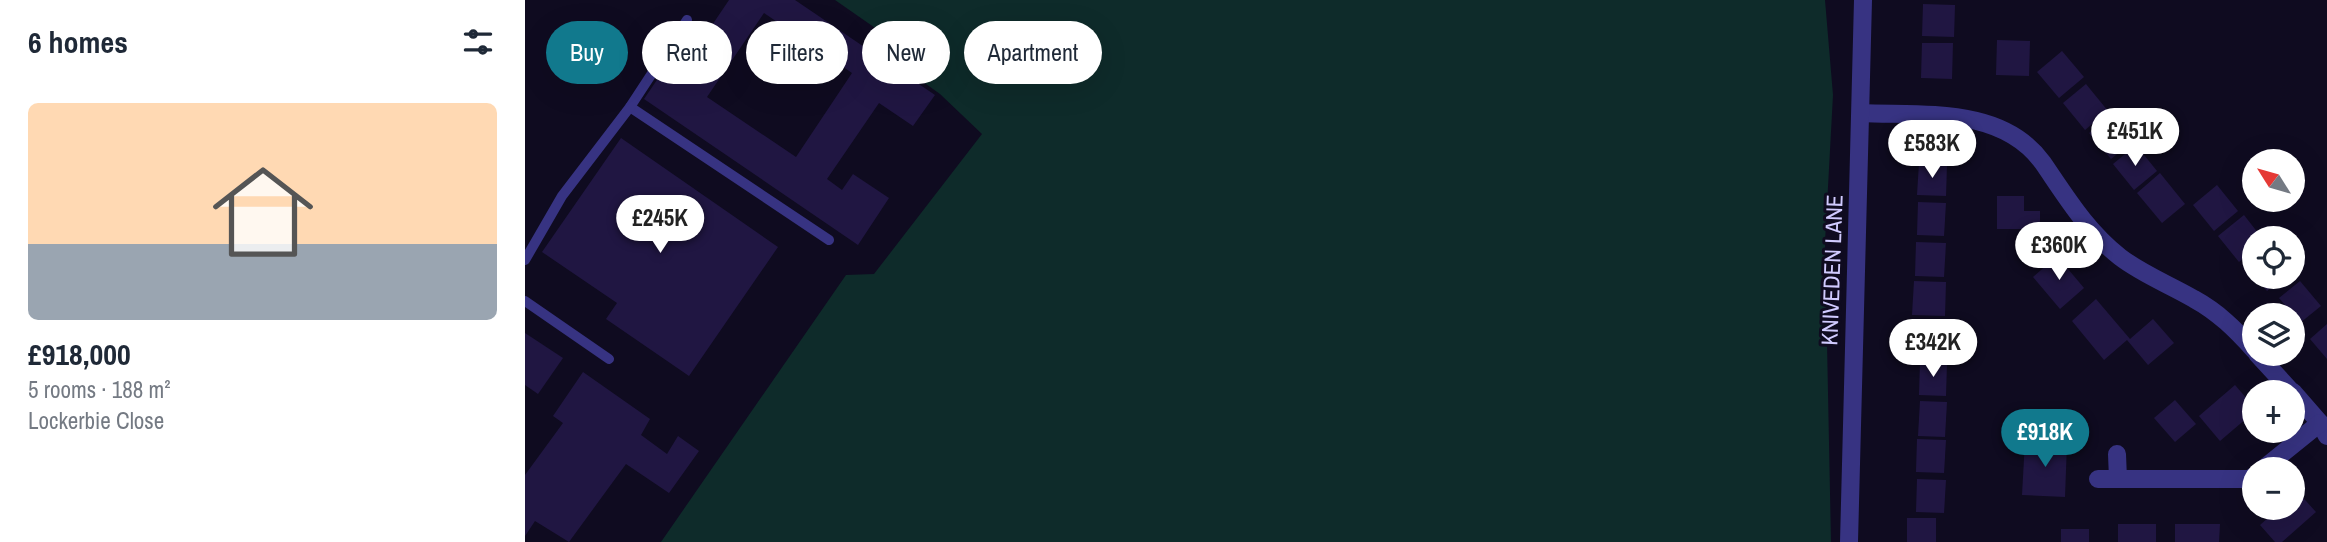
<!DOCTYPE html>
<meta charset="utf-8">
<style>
:root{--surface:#fff;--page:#f6f6f7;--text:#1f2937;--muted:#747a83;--accent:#11798d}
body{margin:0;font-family:"Archivo Narrow",sans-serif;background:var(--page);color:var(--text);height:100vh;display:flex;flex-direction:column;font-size:26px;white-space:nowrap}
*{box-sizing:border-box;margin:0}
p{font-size:23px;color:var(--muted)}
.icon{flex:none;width:38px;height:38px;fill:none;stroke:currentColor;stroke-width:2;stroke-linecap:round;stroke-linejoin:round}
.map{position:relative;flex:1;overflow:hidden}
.side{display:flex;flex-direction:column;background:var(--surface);width:525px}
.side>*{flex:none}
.guide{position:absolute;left:21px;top:21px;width:665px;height:63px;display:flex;gap:14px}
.needle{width:46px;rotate:307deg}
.buttons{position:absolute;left:1717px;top:149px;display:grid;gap:14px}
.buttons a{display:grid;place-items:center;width:63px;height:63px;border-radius:50%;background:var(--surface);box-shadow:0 7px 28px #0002;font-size:35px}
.price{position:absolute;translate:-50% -60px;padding:0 16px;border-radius:24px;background:#fff;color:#222;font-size:23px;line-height:46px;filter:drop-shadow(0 2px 4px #0008)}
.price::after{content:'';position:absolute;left:50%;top:42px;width:21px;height:16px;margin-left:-10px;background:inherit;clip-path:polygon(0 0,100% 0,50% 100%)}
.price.current{background:var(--accent);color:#fff}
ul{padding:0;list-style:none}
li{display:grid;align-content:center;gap:14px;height:371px;padding:0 28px}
li span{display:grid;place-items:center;height:217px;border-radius:10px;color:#555}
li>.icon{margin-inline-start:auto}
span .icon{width:126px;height:126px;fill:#fffc;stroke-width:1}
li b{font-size:30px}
h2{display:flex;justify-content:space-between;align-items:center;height:84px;padding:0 28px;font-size:30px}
.pill{padding:0 24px;border-radius:32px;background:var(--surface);box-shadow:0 7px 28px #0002;font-size:24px;line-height:63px}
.pill.current{background:var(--accent);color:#fff}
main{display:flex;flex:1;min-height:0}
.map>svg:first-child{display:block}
.green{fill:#0e2b2a}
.building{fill:#201642;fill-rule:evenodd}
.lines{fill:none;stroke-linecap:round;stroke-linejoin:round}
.service{stroke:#373382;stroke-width:10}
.minor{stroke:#373382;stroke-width:18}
.labels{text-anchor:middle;stroke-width:6;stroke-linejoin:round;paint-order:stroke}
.street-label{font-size:23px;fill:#d1cbff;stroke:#0f0b20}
</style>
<main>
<section class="side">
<h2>6 homes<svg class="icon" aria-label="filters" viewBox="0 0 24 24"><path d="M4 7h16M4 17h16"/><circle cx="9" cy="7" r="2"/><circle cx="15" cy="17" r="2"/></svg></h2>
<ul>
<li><span style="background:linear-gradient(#ffd9b3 65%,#9aa5b1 0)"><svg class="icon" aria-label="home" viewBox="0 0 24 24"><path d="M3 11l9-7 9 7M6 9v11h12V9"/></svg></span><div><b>£918,000</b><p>5 rooms · 188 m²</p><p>Lockerbie Close</p></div></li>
</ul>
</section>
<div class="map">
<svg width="1802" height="542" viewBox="0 0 1802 542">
<rect width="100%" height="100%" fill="#0f0b20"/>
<path class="green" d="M310 0H1300L1308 95 1300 242 1306 542H136L321 275 349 274 457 134 415 94 380 69 389 55Z"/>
<g class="building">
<path d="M204 0H270L410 95 388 126 354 103 302 179 317 190 328 174 364 198 333 245 119 99 136 74 148 83ZM239 13 327 73 271 157 182 97Z"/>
<path d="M1398 4 1430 5 1429 37 1397 36Z"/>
<path d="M1472 40 1505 41 1504 76 1471 75Z"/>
<path d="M1397 43H1428L1427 79 1396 78Z"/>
<path d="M1537 51 1559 77 1534 98 1512 72Z"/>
<path d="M1561 84 1583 111 1560 130 1538 103Z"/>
<path d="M1586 115 1608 141 1586 159 1564 133Z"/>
<path d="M96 138 253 247 164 376 81 319 92 303 17 252Z"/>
<path d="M1611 145 1632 171 1609 190 1588 164Z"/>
<path d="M1394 163 1422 164 1421 196 1392 195Z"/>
<path d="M1635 173 1660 204 1637 223 1612 193Z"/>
<path d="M1692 185 1713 211 1689 231 1668 205Z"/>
<path d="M1472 196H1499V211H1515V229H1472Z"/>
<path d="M1393 202 1421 203 1419 236 1392 235Z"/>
<path d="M1719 215 1737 238H1729V249L1714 262 1693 236Z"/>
<path d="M1391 242 1421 243 1419 277 1390 276Z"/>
<path d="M1532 256 1559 288 1535 309 1508 277Z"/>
<path d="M1730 276H1760L1742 291Z"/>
<path d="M1389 281 1421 282 1420 316 1387 315Z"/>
<path d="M1775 281 1796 306 1775 323 1754 298Z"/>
<path d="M1571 299 1605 339 1628 319 1649 343 1623 365 1602 340 1579 360 1547 321Z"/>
<path d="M1395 321 1422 322 1421 354 1394 353Z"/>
<path d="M1802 324V359L1785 339Z"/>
<path d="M0 333 38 358 13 394 0 385Z"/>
<path d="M1395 362 1422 363 1421 396 1394 395Z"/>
<path d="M58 372 125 419 116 435 142 454 153 436 174 451 144 493 101 464 44 542 10 521 0 536V475L38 423 28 416Z"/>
<path d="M1710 385 1729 407V412L1695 441 1674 416Z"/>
<path d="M1650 400 1671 424 1650 442 1629 418Z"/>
<path d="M1395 401 1422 402 1420 437 1393 436Z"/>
<path d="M1392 439 1421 440 1419 473 1391 472Z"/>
<path d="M1500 441 1542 443 1540 497 1497 495Z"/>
<path d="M1392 479 1421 480 1419 513 1391 512Z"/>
<path d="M1772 491 1791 512 1757 542H1750L1735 525 1754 508H1768V495Z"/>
<rect x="1382" y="518" width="29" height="24"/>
<rect x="1593" y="524" width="38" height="18"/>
<path d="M1650 524H1695L1694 542H1650Z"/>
<rect x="1536" y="529" width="28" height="13"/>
</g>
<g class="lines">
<g class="service">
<path d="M105 107 304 240"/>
<path d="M0 260 37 196 105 107 162 20"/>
<path d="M0 301 84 359"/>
</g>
<g class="minor">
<path d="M1336 113C1398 116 1477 106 1518 163 1542 198 1561 230 1595 257 1617 274 1645 285 1669 299 1693 312 1711 330 1729 350"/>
<path d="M1732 354 1767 392"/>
<path d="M1768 392 1795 423 1802 436"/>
<path d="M1592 454 1593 479"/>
<path d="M1738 469 1795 423"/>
<path d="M1573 479H1725L1729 476"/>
<path d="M1324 542 1338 0"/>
</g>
</g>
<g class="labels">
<g class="street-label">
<text transform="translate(1307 270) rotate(-88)" y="8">KNIVEDEN LANE</text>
</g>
</g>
</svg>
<div class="buttons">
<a><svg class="needle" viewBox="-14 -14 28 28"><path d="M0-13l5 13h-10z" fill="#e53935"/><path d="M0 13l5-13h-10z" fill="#747a83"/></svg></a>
<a><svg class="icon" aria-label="locate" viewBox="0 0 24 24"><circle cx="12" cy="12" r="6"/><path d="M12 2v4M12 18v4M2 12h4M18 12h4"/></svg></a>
<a><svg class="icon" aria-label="layers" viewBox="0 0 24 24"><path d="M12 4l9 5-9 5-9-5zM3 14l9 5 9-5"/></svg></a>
<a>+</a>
<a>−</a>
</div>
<b class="price" style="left:1610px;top:168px">£451K</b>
<b class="price" style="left:1407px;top:180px">£583K</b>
<b class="price" style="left:135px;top:255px">£245K</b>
<b class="price" style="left:1534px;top:282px">£360K</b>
<b class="price" style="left:1408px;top:379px">£342K</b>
<b class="price current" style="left:1520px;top:469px">£918K</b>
<div class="guide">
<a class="pill current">Buy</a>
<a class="pill">Rent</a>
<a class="pill">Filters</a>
<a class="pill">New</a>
<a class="pill">Apartment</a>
</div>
</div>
</main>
